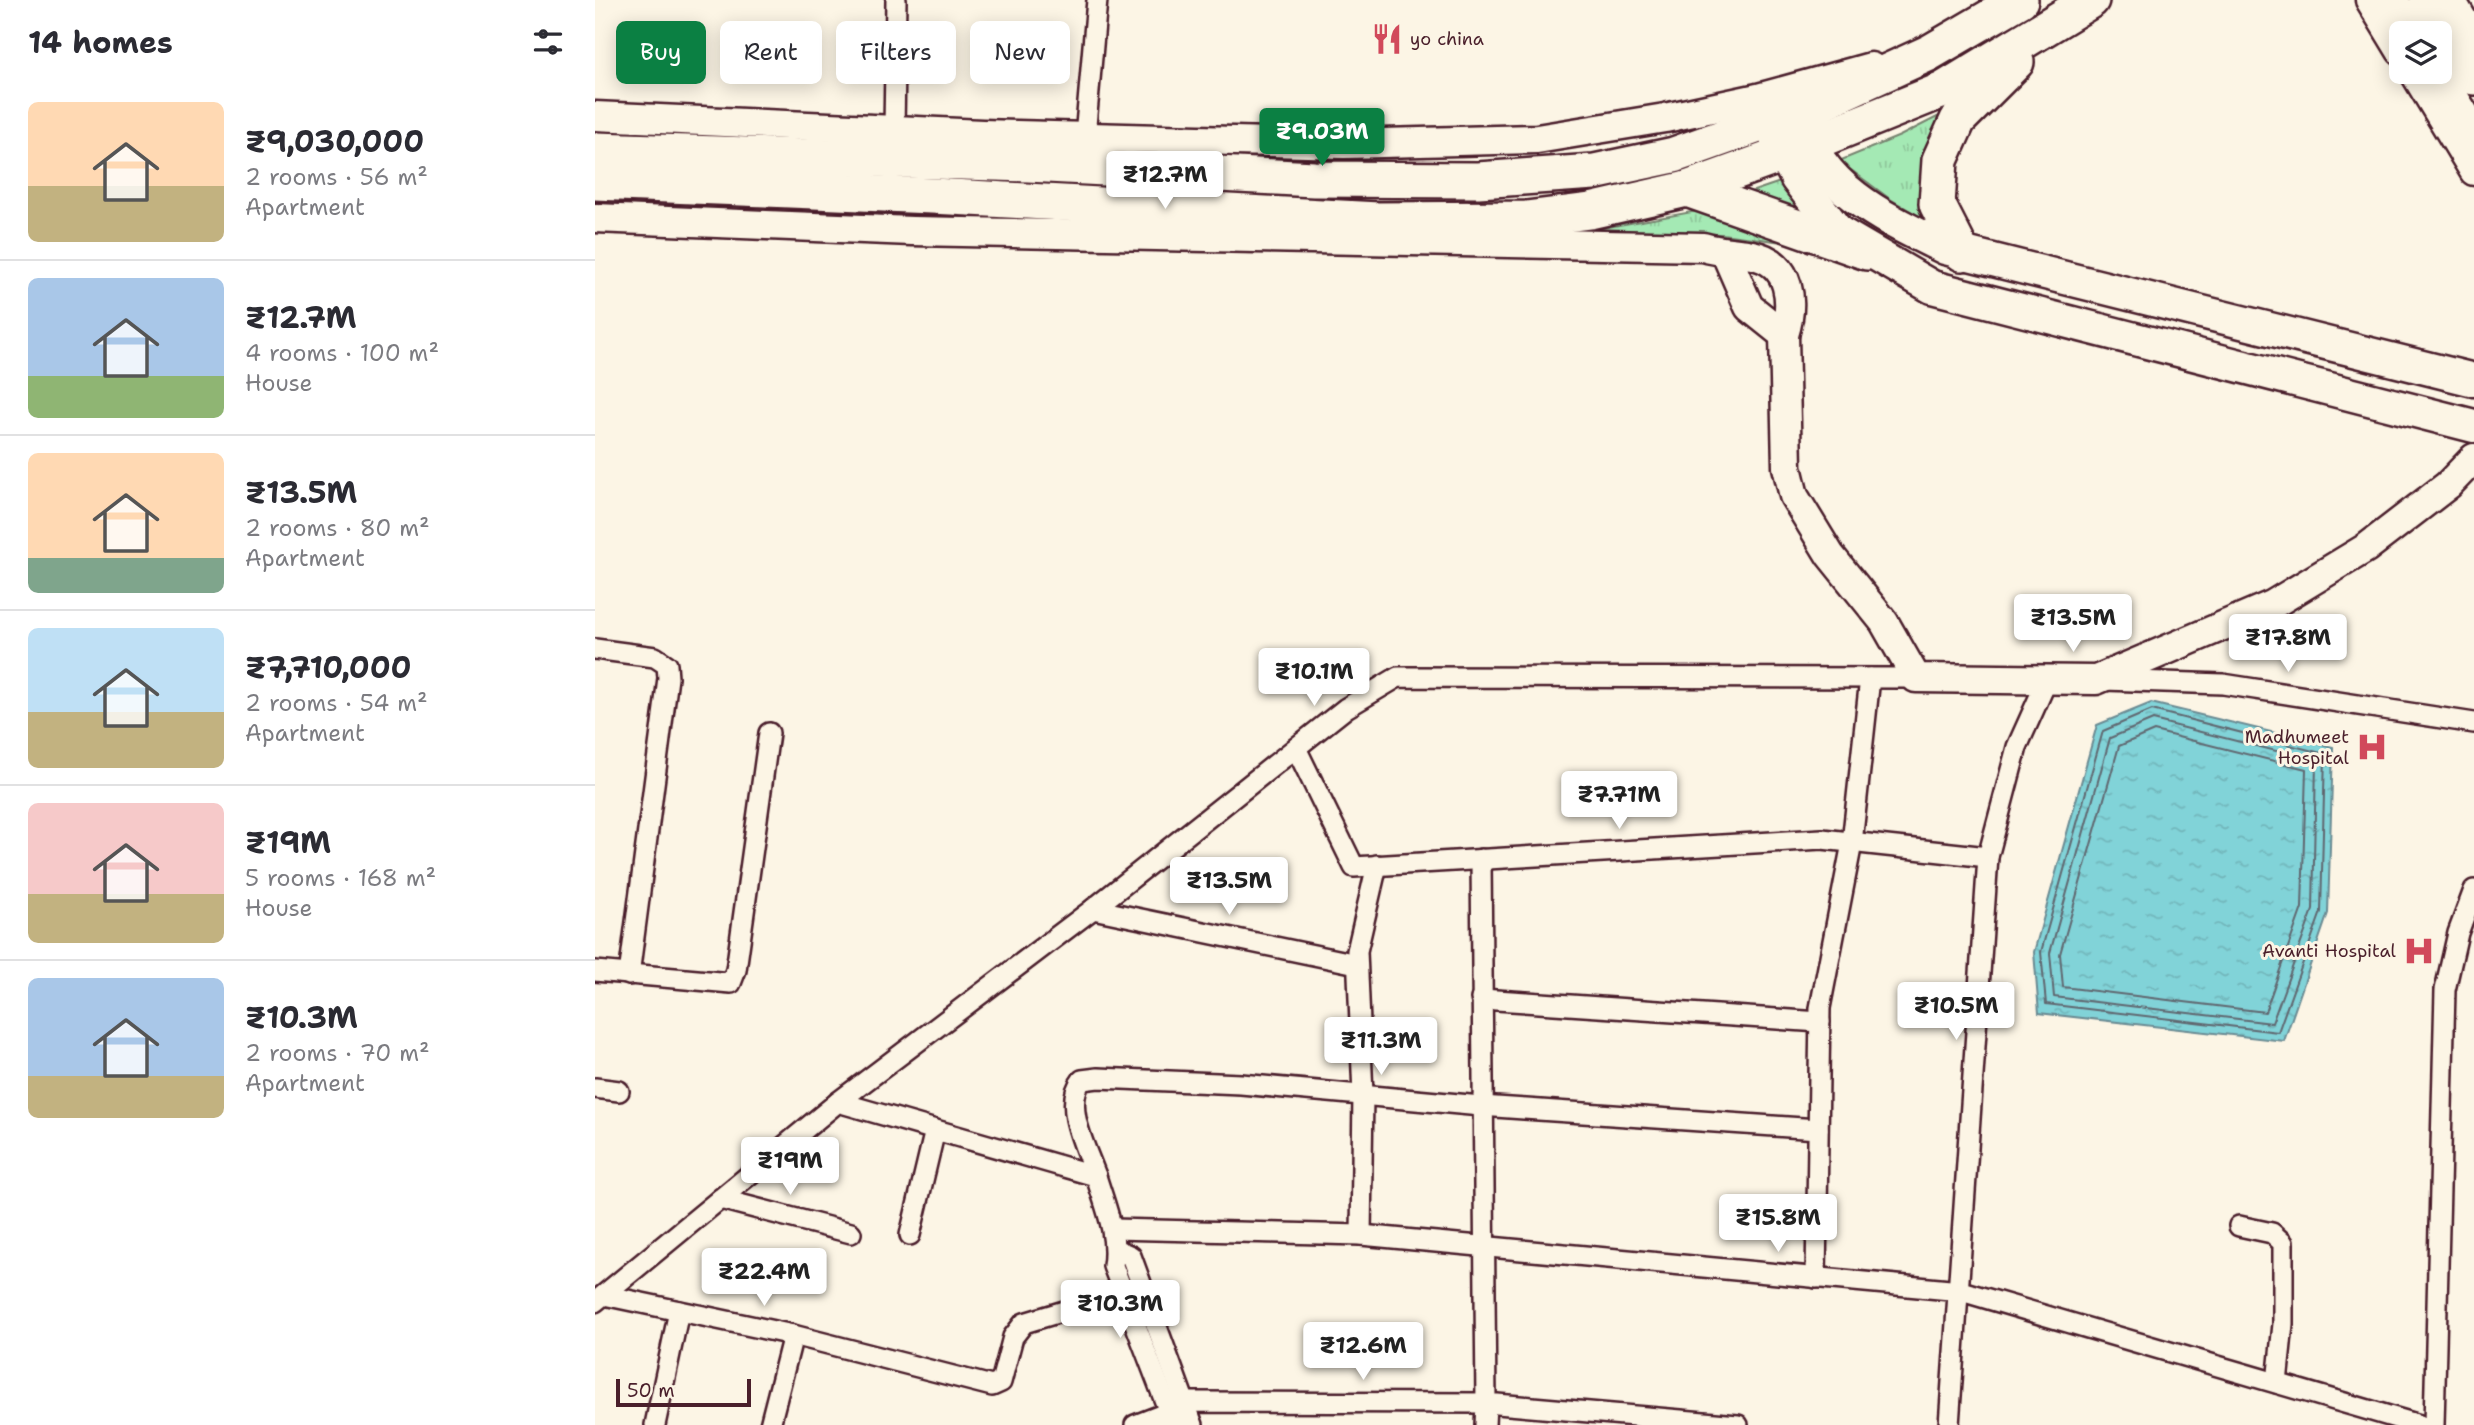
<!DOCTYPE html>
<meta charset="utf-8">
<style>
:root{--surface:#fff;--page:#f7f7f7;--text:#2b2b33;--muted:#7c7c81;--line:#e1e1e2;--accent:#0b8043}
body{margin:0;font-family:"Shantell Sans",sans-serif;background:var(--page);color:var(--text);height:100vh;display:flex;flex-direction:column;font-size:26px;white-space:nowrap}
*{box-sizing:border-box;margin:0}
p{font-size:23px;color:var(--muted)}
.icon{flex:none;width:38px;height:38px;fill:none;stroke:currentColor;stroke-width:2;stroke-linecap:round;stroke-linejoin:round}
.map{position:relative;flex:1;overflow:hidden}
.details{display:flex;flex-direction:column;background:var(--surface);width:595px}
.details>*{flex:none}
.hud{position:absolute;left:21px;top:21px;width:665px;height:63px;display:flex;gap:14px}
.controls{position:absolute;left:1794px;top:21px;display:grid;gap:14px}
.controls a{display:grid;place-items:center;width:63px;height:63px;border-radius:10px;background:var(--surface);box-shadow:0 4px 18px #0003;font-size:35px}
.scale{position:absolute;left:21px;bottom:18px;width:135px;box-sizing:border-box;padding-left:7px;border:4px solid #4a1f2b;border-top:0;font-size:19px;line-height:24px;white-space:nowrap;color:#4a1f2b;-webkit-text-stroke:5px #fcf5e5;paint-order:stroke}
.price{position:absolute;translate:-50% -60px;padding:0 16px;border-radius:7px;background:#fff;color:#222;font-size:23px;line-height:46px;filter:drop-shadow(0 2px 4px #0008)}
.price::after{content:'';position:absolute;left:50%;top:42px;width:21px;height:16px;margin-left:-10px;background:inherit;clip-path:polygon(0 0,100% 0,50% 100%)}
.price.selected{background:var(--accent);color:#fff}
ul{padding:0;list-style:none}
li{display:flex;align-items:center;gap:21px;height:175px;padding:0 28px}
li+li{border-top:2px solid var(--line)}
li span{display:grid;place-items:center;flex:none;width:196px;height:140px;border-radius:10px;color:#555}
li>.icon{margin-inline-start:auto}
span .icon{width:84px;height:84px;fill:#fffc;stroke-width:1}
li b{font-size:30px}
h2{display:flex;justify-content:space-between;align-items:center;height:84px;padding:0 28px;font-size:30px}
.pill{padding:0 24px;border-radius:10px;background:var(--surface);box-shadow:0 4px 18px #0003;font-size:24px;line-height:63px}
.pill.selected{background:var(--accent);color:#fff}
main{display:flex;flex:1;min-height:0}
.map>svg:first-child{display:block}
.grass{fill:url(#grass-tufts);stroke:#778470;stroke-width:2}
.water{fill:url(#water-ripples);stroke:#6b8b93;stroke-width:2}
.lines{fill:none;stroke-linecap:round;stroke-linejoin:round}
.shore{stroke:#606770;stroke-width:2}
.street-casing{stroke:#4a1f2b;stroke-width:24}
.secondary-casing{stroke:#4a1f2b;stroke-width:33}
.primary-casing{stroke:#4a1f2b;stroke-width:37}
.highway-casing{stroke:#4a1f2b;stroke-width:40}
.street{stroke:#fcf5e5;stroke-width:19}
.secondary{stroke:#fcf5e5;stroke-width:28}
.primary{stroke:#fcf5e5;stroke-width:32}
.highway{stroke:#fcf5e5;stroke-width:35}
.labels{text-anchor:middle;stroke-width:6;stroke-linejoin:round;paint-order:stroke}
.poi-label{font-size:18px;fill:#4a1f2b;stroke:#fcf5e5;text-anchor:end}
</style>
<main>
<section class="details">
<h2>14 homes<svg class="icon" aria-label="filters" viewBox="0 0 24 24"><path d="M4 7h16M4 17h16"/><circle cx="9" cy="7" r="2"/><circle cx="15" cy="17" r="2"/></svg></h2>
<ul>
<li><span style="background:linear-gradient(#ffd9b3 60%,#c2b280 0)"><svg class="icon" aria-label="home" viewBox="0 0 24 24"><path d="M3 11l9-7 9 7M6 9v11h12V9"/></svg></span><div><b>₹9,030,000</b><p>2 rooms · 56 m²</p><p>Apartment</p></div></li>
<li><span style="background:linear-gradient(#a9c7e8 70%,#8fb573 0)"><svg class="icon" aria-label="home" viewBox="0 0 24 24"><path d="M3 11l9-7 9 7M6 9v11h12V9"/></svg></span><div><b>₹12.7M</b><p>4 rooms · 100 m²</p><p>House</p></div></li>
<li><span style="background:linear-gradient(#ffd9b3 75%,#7fa58c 0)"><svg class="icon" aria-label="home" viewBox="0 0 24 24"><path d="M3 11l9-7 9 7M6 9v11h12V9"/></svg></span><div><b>₹13.5M</b><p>2 rooms · 80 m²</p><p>Apartment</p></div></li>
<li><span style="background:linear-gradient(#bfe0f5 60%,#c2b280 0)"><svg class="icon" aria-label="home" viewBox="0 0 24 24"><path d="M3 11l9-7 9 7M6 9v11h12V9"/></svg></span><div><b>₹7,710,000</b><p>2 rooms · 54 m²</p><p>Apartment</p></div></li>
<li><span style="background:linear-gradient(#f6c9c9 65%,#c2b280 0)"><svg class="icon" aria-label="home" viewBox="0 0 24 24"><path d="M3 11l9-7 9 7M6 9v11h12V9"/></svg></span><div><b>₹19M</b><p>5 rooms · 168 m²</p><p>House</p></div></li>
<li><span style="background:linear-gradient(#a9c7e8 70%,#c2b280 0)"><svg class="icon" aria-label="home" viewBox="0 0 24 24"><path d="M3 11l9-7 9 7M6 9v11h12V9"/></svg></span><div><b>₹10.3M</b><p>2 rooms · 70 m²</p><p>Apartment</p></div></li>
</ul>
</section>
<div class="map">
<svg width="1879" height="1425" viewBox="0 0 1879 1425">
<defs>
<pattern id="grass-tufts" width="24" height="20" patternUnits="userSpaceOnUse" patternTransform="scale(1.75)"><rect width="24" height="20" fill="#a4e9b4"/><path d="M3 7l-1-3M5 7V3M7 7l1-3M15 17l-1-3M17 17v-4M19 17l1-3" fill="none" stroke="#8fc79b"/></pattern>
<pattern id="water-ripples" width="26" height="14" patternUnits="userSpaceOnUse" patternTransform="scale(1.75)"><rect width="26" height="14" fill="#81d3d8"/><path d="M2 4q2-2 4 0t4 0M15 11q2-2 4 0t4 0" fill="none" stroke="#71b5ba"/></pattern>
</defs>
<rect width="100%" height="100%" fill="#fcf5e5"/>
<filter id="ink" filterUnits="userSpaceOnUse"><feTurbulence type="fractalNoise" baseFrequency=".0143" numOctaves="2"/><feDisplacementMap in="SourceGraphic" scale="14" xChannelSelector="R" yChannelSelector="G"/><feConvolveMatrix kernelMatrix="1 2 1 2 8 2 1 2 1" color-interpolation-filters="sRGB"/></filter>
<g filter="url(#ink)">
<g class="grass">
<path d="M1362 107 1349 230 1295 199 1244 161 1305 136Z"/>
<path d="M1197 178 1221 217 1150 194Z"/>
<path d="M1108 210 1225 247 1127 234 996 235V230Z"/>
</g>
<path class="water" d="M1556 703 1738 747 1733 913 1689 1041 1444 1013 1439 952 1502 725Z"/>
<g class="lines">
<g class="shore">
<path d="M1557 710 1730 754 1726 912 1683 1032 1451 1004 1446 952 1508 731Z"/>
<path d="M1558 720 1721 761 1718 910 1677 1023 1459 997 1455 953 1515 738Z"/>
<path d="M1559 731 1711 769 1707 908 1670 1012 1468 987 1465 954 1524 746Z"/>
</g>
<defs>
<g id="street">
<path d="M299 129 301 0"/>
<path d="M490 137 502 0"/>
<path d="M0 649 60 657 72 665 73 678 34 975"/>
<path d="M1509 680 1628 684 1879 723"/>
<path d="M701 748 759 867 1227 839 1393 857"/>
<path d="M886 859 891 1403 1143 1425"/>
<path d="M498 909 762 964"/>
<path d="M0 971 136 983 141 970 174 733"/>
<path d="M886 999 1225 1022"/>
<path d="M0 1088 24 1091"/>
<path d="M243 1102 498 909 751 708 803 677 1321 678"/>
<path d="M501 1176C492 1150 467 1105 487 1080L503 1078 646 1084 886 1106 1223 1129"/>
<path d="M125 1199 256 1233"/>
<path d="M1644 1226 1677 1233 1688 1243V1324L1682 1383"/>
<path d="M518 1229 766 1235 1366 1291 1825 1425"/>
<path d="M315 1235 340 1130"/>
<path d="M766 1235 768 1095 762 951 782 865"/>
<path d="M520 1249 536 1256 598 1425"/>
<path d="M1221 1278 1225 1008 1257 843 1275 678"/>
<path d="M9 1295 198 1335 175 1425"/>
<path d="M0 1302 243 1102 501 1176C510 1206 523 1234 518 1266L579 1425"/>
<path d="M198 1335 397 1386 406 1382 418 1337 429 1323 529 1293"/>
<path d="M60 1425 84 1311"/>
<path d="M540 1425 574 1412 591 1402 891 1403 890 1425"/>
<path d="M1354 1425 1393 857 1422 747 1453 678"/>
<path d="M1839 1425 1850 990 1863 933 1879 890"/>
</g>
<g id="secondary">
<path d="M1775 0 1806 51"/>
<path d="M1856 0 1879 39"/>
<path d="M1819 72 1879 171"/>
<path d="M0 116 387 134 749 144 942 139 1070 118 1163 98 1276 67"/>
<path d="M0 218 317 231 1108 247C1125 252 1140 252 1157 255 1197 262 1199 303 1189 335L1154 307 1131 254"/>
<path d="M1189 335 1192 467 1199 496 1235 555 1289 622 1321 678 1501 680 1677 605 1771 548 1853 485 1879 458"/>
</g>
<g id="primary">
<path d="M1206 122C1226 190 1291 219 1350 248L1879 380"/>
<path d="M1178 131 1202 179 1243 232 1337 287 1879 426"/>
</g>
<g id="highway">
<path d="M1794 0 1815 33"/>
<path d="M1832 0 1879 77"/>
<path d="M1839 72 1879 136"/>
<path d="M0 150 433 164 719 179 883 180 999 172 1079 155 1222 104 1334 53 1425 0"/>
<path d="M0 182 337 196 783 220 931 219 995 211 1092 189 1189 154 1348 90 1496 0"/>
<path d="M1092 189 1272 252"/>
<path d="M1367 253 1342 204 1345 160 1363 120 1421 62"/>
</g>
</defs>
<use href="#street" class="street-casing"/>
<use href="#secondary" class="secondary-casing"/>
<use href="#primary" class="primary-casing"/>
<use href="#highway" class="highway-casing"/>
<use href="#street" class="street"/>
<use href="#secondary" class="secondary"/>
<use href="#primary" class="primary"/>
<use href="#highway" class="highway"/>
</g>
</g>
<defs>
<symbol id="restaurant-bare" viewBox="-9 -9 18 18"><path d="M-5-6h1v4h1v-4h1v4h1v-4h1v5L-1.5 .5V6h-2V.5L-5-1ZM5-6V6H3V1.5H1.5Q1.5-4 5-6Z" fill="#d1495b" stroke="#fcf5e5" stroke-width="2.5" paint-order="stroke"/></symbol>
<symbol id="hospital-bare" viewBox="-9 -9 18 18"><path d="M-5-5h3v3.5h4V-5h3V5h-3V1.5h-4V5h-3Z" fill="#d1495b" stroke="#fcf5e5" stroke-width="2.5" paint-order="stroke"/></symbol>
</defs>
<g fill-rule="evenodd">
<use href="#restaurant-bare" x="770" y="17" width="44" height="44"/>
<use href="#hospital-bare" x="1755" y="725" width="44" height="44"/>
<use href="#hospital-bare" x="1802" y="929" width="44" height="44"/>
</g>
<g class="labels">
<g class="poi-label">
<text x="815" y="45" text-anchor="start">yo china</text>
<text x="1754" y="743">Madhumeet<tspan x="1754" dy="21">Hospital</tspan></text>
<text x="1801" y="957">Avanti Hospital</text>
</g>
</g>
</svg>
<div class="controls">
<a><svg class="icon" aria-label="layers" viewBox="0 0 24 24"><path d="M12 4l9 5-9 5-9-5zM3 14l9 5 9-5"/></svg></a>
</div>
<div class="scale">50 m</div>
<b class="price selected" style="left:727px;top:168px">₹9.03M</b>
<b class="price" style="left:570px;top:211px">₹12.7M</b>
<b class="price" style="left:1478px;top:654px">₹13.5M</b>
<b class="price" style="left:1693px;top:674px">₹17.8M</b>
<b class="price" style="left:719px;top:708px">₹10.1M</b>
<b class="price" style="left:1024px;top:831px">₹7.71M</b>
<b class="price" style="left:634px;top:917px">₹13.5M</b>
<b class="price" style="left:1361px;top:1042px">₹10.5M</b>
<b class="price" style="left:786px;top:1077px">₹11.3M</b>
<b class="price" style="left:195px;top:1197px">₹19M</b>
<b class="price" style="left:1183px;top:1254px">₹15.8M</b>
<b class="price" style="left:169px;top:1308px">₹22.4M</b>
<b class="price" style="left:525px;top:1340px">₹10.3M</b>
<b class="price" style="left:768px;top:1382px">₹12.6M</b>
<div class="hud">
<a class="pill selected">Buy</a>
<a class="pill">Rent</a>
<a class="pill">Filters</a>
<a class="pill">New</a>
</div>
</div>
</main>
